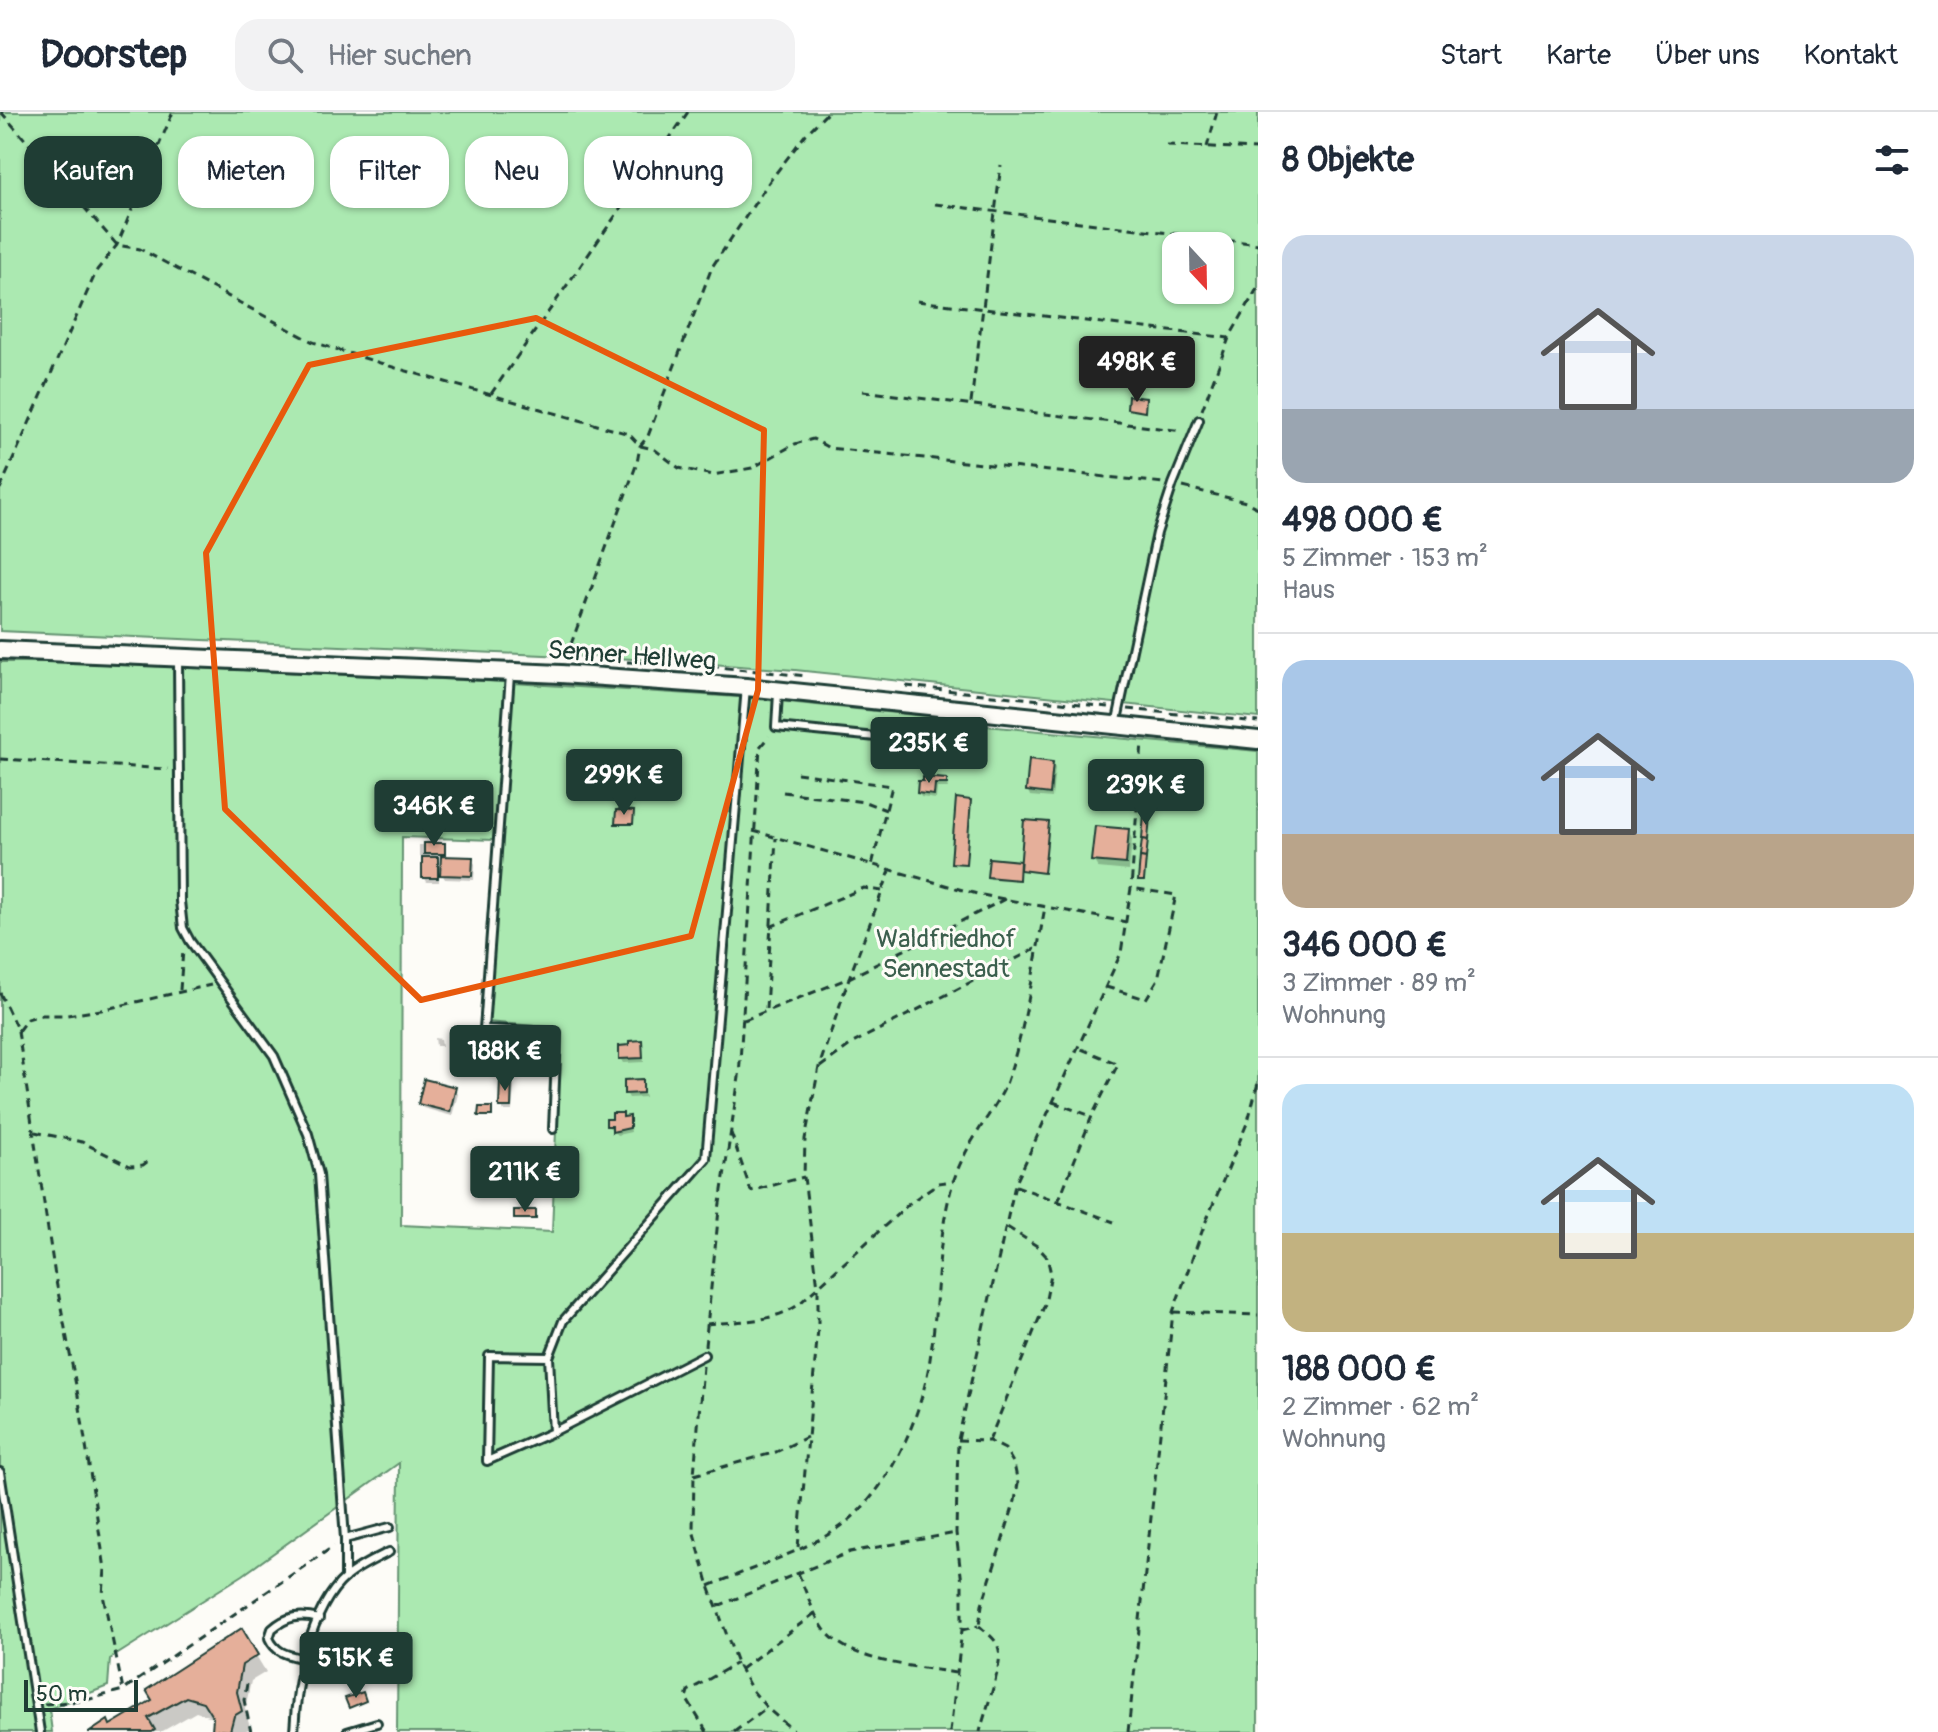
<!DOCTYPE html>
<html lang="de">
<meta charset="utf-8">
<style>
:root{--surface:#fff;--page:#f2f2f3;--text:#1f2937;--muted:#747a83;--line:#e0e1e3;--accent:#1f3d34}
body{margin:0;font-family:Pangolin,sans-serif;background:var(--page);color:var(--text);height:100vh;display:flex;flex-direction:column;font-size:30px;white-space:nowrap}
*{box-sizing:border-box;margin:0}
p{font-size:26px;color:var(--muted)}
.icon{flex:none;width:44px;height:44px;fill:none;stroke:currentColor;stroke-width:2;stroke-linecap:round;stroke-linejoin:round}
.map{position:relative;flex:1;overflow:hidden}
.drawer{display:flex;flex-direction:column;background:var(--surface);width:680px}
.drawer>*{flex:none}
.top-card{position:absolute;left:24px;top:24px;width:760px;height:72px;display:flex;gap:16px}
.needle{width:52px;rotate:158deg}
.fabs{position:absolute;left:1162px;top:120px;display:grid;gap:16px}
.fabs a{display:grid;place-items:center;width:72px;height:72px;border-radius:16px;background:var(--surface);box-shadow:0 2px 6px #0004;font-size:40px}
.scale{position:absolute;left:24px;bottom:20px;width:114px;box-sizing:border-box;padding-left:8px;border:4px solid #1f3d34;border-top:0;font-size:22px;line-height:28px;white-space:nowrap;color:#1f3d34;-webkit-text-stroke:6px #fdfcf7;paint-order:stroke}
.price{position:absolute;translate:-50% -68px;padding:0 18px;border-radius:8px;background:var(--accent);color:#fff;font-size:26px;line-height:52px;filter:drop-shadow(0 2px 4px #0008)}
.price::after{content:'';position:absolute;left:50%;top:48px;width:24px;height:18px;margin-left:-12px;background:inherit;clip-path:polygon(0 0,100% 0,50% 100%)}
.price.active{background:#222;color:#fff}
ul{padding:0;list-style:none}
li{display:grid;align-content:center;gap:16px;height:424px;padding:0 24px}
li+li{border-top:2px solid var(--line)}
li span{display:grid;place-items:center;height:248px;border-radius:24px;color:#555}
li>.icon{margin-inline-start:auto}
span .icon{width:144px;height:144px;fill:#fffc;stroke-width:1}
li b{font-size:34px}
h2{display:flex;justify-content:space-between;align-items:center;height:96px;padding:0 24px;font-size:34px}
.chip{padding:0 28px;border-radius:24px;background:var(--surface);box-shadow:0 2px 6px #0004;font-size:28px;line-height:72px}
.chip.active{background:var(--accent);color:#fff}
header{display:flex;align-items:center;gap:48px;box-sizing:border-box;height:112px;padding:0 40px;background:var(--surface);border-bottom:2px solid var(--line)}
header strong{font-size:38px}
nav{display:flex;gap:44px;margin-inline-start:auto;font-size:28px}
.search{width:560px;height:72px;background:var(--page);display:flex;align-items:center;gap:20px;box-sizing:border-box;padding:0 28px;border-radius:24px;color:var(--muted);font-size:30px}
main{display:flex;flex:1;min-height:0}
.map>svg:first-child{display:block}
.green{fill:#abe9b1;stroke:#659372;stroke-width:2;fill-rule:evenodd}
.shadow{fill:#0003;fill-rule:evenodd}
.building{fill:#e5af9a;stroke:#1f3d34;stroke-width:2}
.lines{fill:none;stroke-linecap:round;stroke-linejoin:round}
.service-casing{stroke:#1f3d34;stroke-width:12}
.tertiary-casing{stroke:#1f3d34;stroke-width:22}
.path{stroke:#1f3d34;stroke-width:3;stroke-dasharray:8 6;stroke-linecap:butt}
.service{stroke:#fdfcf7;stroke-width:6}
.tertiary{stroke:#fdfcf7;stroke-width:16}
.marked{fill:none;stroke:#e8590c;stroke-width:6;stroke-linejoin:round}
.labels{text-anchor:middle;stroke-width:6;stroke-linejoin:round;paint-order:stroke}
.street-label{font-size:26px;fill:#1f3d34;stroke:#fdfcf7}
.park-label{font-size:26px;fill:#3b5f4d;stroke:#fdfcf7}
</style>
<header>
<strong>Doorstep</strong>
<div class="search"><svg class="icon" aria-label="search" viewBox="0 0 24 24"><circle cx="10" cy="10" r="6"/><path d="M15 15l6 6"/></svg>Hier suchen</div>
<nav><a>Start</a><a>Karte</a><a>Über uns</a><a>Kontakt</a></nav>
</header>
<main>
<div class="map">
<svg width="1258" height="1620" viewBox="0 0 1258 1620">
<rect width="100%" height="100%" fill="#fdfcf7"/>
<filter id="ink" filterUnits="userSpaceOnUse"><feTurbulence type="fractalNoise" baseFrequency=".0125" numOctaves="2"/><feDisplacementMap in="SourceGraphic" scale="16" xChannelSelector="R" yChannelSelector="G"/><feConvolveMatrix kernelMatrix="1 2 1 2 8 2 1 2 1" color-interpolation-filters="sRGB"/></filter>
<g filter="url(#ink)">
<g class="green">
<path d="M0 0H1258V606L795 558 657 548 0 519ZM1176 134H1220V178H1176Z"/>
<path d="M0 550H64L506 570 494 728 402 725 401 1113 552 1120 560 916 487 910 513 571 739 585 935 605 986 614 1258 639V1620H397L399 1351 243 1463 110 1547 108 1574 49 1597 52 1620H0Z"/>
</g>
<g class="shadow">
<path d="M1052 652 1055 656 1052 686 1030 684 1028 679Z"/>
<path d="M946 669 948 676H937L936 687 921 685 919 681 920 671Z"/>
<path d="M1048 712 1044 762 1020 759 1019 769 990 767V748L1022 752Z"/>
<path d="M1128 719 1132 727 1129 759 1098 756 1093 748Z"/>
<path d="M419 733H444V746L472 747 475 752 474 768 445 767 439 757V770H427L424 765V745L419 744ZM443 743 442 757 435 744Z"/>
<path d="M435 926 441 927 442 934H436Z"/>
<path d="M641 930 644 950 624 951 621 946Z"/>
<path d="M511 969 514 973 512 999H504L501 994Z"/>
<path d="M641 969 645 985 629 986 626 981Z"/>
<path d="M455 977 458 982 452 1004 423 996 420 992Z"/>
<path d="M624 1007H629L631 1020 617 1023 608 1014Z"/>
<path d="M241 1519 266 1560 251 1569 245 1597 250 1616 244 1620H214L215 1606 196 1600 161 1620H93L109 1615 154 1589Z"/>
<path d="M371 1546 377 1564 340 1573 338 1569Z"/>
</g>
<g class="building">
<path d="M1128 284 1146 286 1145 300 1127 297Z"/>
<path d="M1029 647 1053 650 1050 682 1026 679Z"/>
<path d="M923 665 947 667V672H935L934 683 917 681 918 669H923Z"/>
<path d="M956 686 971 688 966 752 951 751Z"/>
<path d="M616 698 634 699 633 712H615Z"/>
<path d="M1144 702 1150 703 1148 728 1142 727Z"/>
<path d="M1024 708 1049 710 1044 761 1020 758Z"/>
<path d="M1095 714 1129 717 1126 752 1091 749Z"/>
<path d="M1142 727 1148 728 1146 746 1140 745Z"/>
<rect x="424" y="731" width="21" height="11"/>
<path d="M441 744 473 745 472 764 440 763Z"/>
<rect x="422" y="745" width="16" height="21"/>
<path d="M1140 745 1146 746 1144 769H1138Z"/>
<path d="M989 746 1020 749 1019 768 987 765Z"/>
<path d="M642 928 643 946 619 947V934L629 933V929Z"/>
<path d="M500 966 512 967 511 995H499Z"/>
<path d="M424 967 456 975 450 1000 418 992Z"/>
<path d="M643 967V981L624 982V968Z"/>
<path d="M479 995H492V1004H478Z"/>
<path d="M612 1001H623V1005L630 1004V1016L612 1020V1014H606V1007H612Z"/>
<rect x="514" y="1098" width="22" height="9"/>
<path d="M242 1516 258 1543 242 1553 237 1580 242 1599 234 1604 230 1619 212 1618 213 1606 203 1590 186 1585 148 1606 155 1618 152 1620H90L108 1608 110 1613 152 1588 146 1578Z"/>
<path d="M372 1544 376 1559 336 1570 332 1554Z"/>
<path d="M363 1580 366 1589 349 1596 345 1586Z"/>
</g>
<g class="lines">
<defs>
<g id="service">
<path d="M178 549 180 789 183 816 190 829 274 944 308 1022 319 1062 345 1427V1466"/>
<path d="M510 563 484 917 557 920 553 1017"/>
<path d="M778 581 776 615 926 630 931 628 952 600"/>
<path d="M1116 613 1157 421 1173 372 1199 308"/>
<path d="M549 1245 563 1209 706 1047 746 575"/>
<path d="M553 1320 549 1245 489 1244 487 1349 553 1320 704 1243"/>
<path d="M0 1360 40 1620"/>
<path d="M345 1427 390 1415"/>
<path d="M305 1547C289 1543 276 1542 269 1526L272 1517C287 1504 300 1502 319 1507"/>
<path d="M294 1620C296 1574 309 1497 346 1465 359 1454 375 1447 389 1440"/>
<path d="M347 1620 377 1611"/>
</g>
<path id="tertiary" d="M0 538 561 562 746 575 1258 628"/>
</defs>
<use href="#service" class="service-casing"/>
<use href="#tertiary" class="tertiary-casing"/>
<g class="path">
<path d="M1 0 117 133 140 137 313 230 396 256 629 322 640 334 654 337 679 356 713 363 752 356 795 332 813 327 829 336 1164 371"/>
<path d="M1167 33 1258 37"/>
<path d="M1207 35 1217 0"/>
<path d="M935 92 1258 132"/>
<path d="M917 189 1229 226"/>
<path d="M863 279 1182 319"/>
<path d="M491 282 688 0"/>
<path d="M971 291 1001 53"/>
<path d="M1202 298 1229 226 1258 175"/>
<path d="M1183 375 1246 390 1258 396"/>
<path d="M0 377 97 158 117 133 173 0"/>
<path d="M566 546 637 351 640 334 648 324 712 155 769 70 806 22 828 0"/>
<path d="M627 550 676 551 807 564"/>
<path d="M906 574 1109 595"/>
<path d="M1128 597 1258 610"/>
<path d="M0 647 168 657"/>
<path d="M797 661 892 674 872 753"/>
<path d="M783 680 865 690 886 698"/>
<path d="M753 719 977 782 1126 810"/>
<path d="M770 815 864 776 882 779"/>
<path d="M1106 875 1146 887 1158 867 1176 783 1131 776"/>
<path d="M180 878 183 838"/>
<path d="M0 881 18 919 27 907 41 903H67L101 898 211 873"/>
<path d="M766 897 776 726"/>
<path d="M744 908 849 866 1005 787"/>
<path d="M18 919 55 1164 79 1289 105 1457 103 1483 123 1578"/>
<path d="M820 955 853 931 1037 836"/>
<path d="M1053 990 1091 1004"/>
<path d="M35 1020 82 1030 130 1054 143 1053 151 1047"/>
<path d="M731 1021 751 1079 804 1065"/>
<path d="M1016 1074 1114 1110"/>
<path d="M1058 1090 1092 1004 1118 952 1079 936"/>
<path d="M1173 1200 1258 1203"/>
<path d="M707 1212C738 1209 771 1211 798 1193L911 1090 938 1071 953 1069"/>
<path d="M705 1234 719 1098 739 965 760 635 769 624"/>
<path d="M703 1254 694 1363 693 1418 709 1474 737 1551 752 1578 767 1596 795 1620"/>
<path d="M958 1328 989 1329 1005 1337 1014 1352 1018 1371 1015 1389 982 1493 979 1514"/>
<path d="M989 1329 1045 1192 1051 1162 1047 1145 1037 1134 1004 1113"/>
<path d="M694 1363 776 1340 807 1325"/>
<path d="M798 1435 818 1217V1175L804 1065 805 1027 819 955 849 866 890 759"/>
<path d="M798 1461C806 1479 812 1500 824 1517 849 1551 917 1554 956 1561"/>
<path d="M709 1474C750 1457 793 1443 831 1421 886 1388 921 1308 930 1247 939 1189 936 1131 952 1074 959 1049 974 1025 988 1004 994 994 1002 983 1006 972 1026 916 1034 854 1045 795"/>
<path d="M718 1494 850 1440 956 1421"/>
<path d="M979 1514C987 1521 997 1527 999 1538 1003 1553 984 1602 980 1620"/>
<path d="M962 1518 978 1514"/>
<path d="M741 1557 815 1501"/>
<path d="M247 1572 244 1588 251 1620"/>
<path d="M44 1592 83 1589 123 1578 334 1434"/>
<path d="M707 1620 686 1586 688 1579 737 1551"/>
<path d="M734 1620 766 1596"/>
<path d="M950 1620 962 1518V1471L956 1421 958 1328 1015 1073 1121 841 1131 776 1142 630"/>
<path d="M1128 1620 1173 1200 1204 1114 1248 1009 1258 971"/>
</g>
<use href="#service" class="service"/>
<use href="#tertiary" class="tertiary"/>
</g>
</g>
<path class="marked" d="M536 206 764 318 758 578 691 824 421 888 225 697 206 441 309 253Z"/>
<g class="labels">
<g class="street-label">
<text transform="translate(632 543) rotate(4)" y="9">Senner Hellweg</text>
</g>
<g class="park-label">
<text x="946" y="835">Waldfriedhof<tspan x="946" dy="30">Sennestadt</tspan></text>
</g>
</g>
</svg>
<div class="fabs">
<a><svg class="needle" viewBox="-14 -14 28 28"><path d="M0-13l5 13h-10z" fill="#e53935"/><path d="M0 13l5-13h-10z" fill="#747a83"/></svg></a>
</div>
<div class="scale">50 m</div>
<b class="price active" style="left:1137px;top:292px">498K €</b>
<b class="price" style="left:929px;top:673px">235K €</b>
<b class="price" style="left:624px;top:705px">299K €</b>
<b class="price" style="left:1146px;top:715px">239K €</b>
<b class="price" style="left:434px;top:736px">346K €</b>
<b class="price" style="left:505px;top:981px">188K €</b>
<b class="price" style="left:525px;top:1102px">211K €</b>
<b class="price" style="left:356px;top:1588px">515K €</b>
<div class="top-card">
<a class="chip active">Kaufen</a>
<a class="chip">Mieten</a>
<a class="chip">Filter</a>
<a class="chip">Neu</a>
<a class="chip">Wohnung</a>
</div>
</div>
<section class="drawer">
<h2>8 Objekte<svg class="icon" aria-label="filters" viewBox="0 0 24 24"><path d="M4 7h16M4 17h16"/><circle cx="9" cy="7" r="2"/><circle cx="15" cy="17" r="2"/></svg></h2>
<ul>
<li><span style="background:linear-gradient(#c9d6e8 70%,#9aa5b1 0)"><svg class="icon" aria-label="home" viewBox="0 0 24 24"><path d="M3 11l9-7 9 7M6 9v11h12V9"/></svg></span><div><b>498 000 €</b><p>5 Zimmer · 153 m²</p><p>Haus</p></div></li>
<li><span style="background:linear-gradient(#a9c7e8 70%,#b9a48a 0)"><svg class="icon" aria-label="home" viewBox="0 0 24 24"><path d="M3 11l9-7 9 7M6 9v11h12V9"/></svg></span><div><b>346 000 €</b><p>3 Zimmer · 89 m²</p><p>Wohnung</p></div></li>
<li><span style="background:linear-gradient(#bfe0f5 60%,#c2b280 0)"><svg class="icon" aria-label="home" viewBox="0 0 24 24"><path d="M3 11l9-7 9 7M6 9v11h12V9"/></svg></span><div><b>188 000 €</b><p>2 Zimmer · 62 m²</p><p>Wohnung</p></div></li>
</ul>
</section>
</main>
